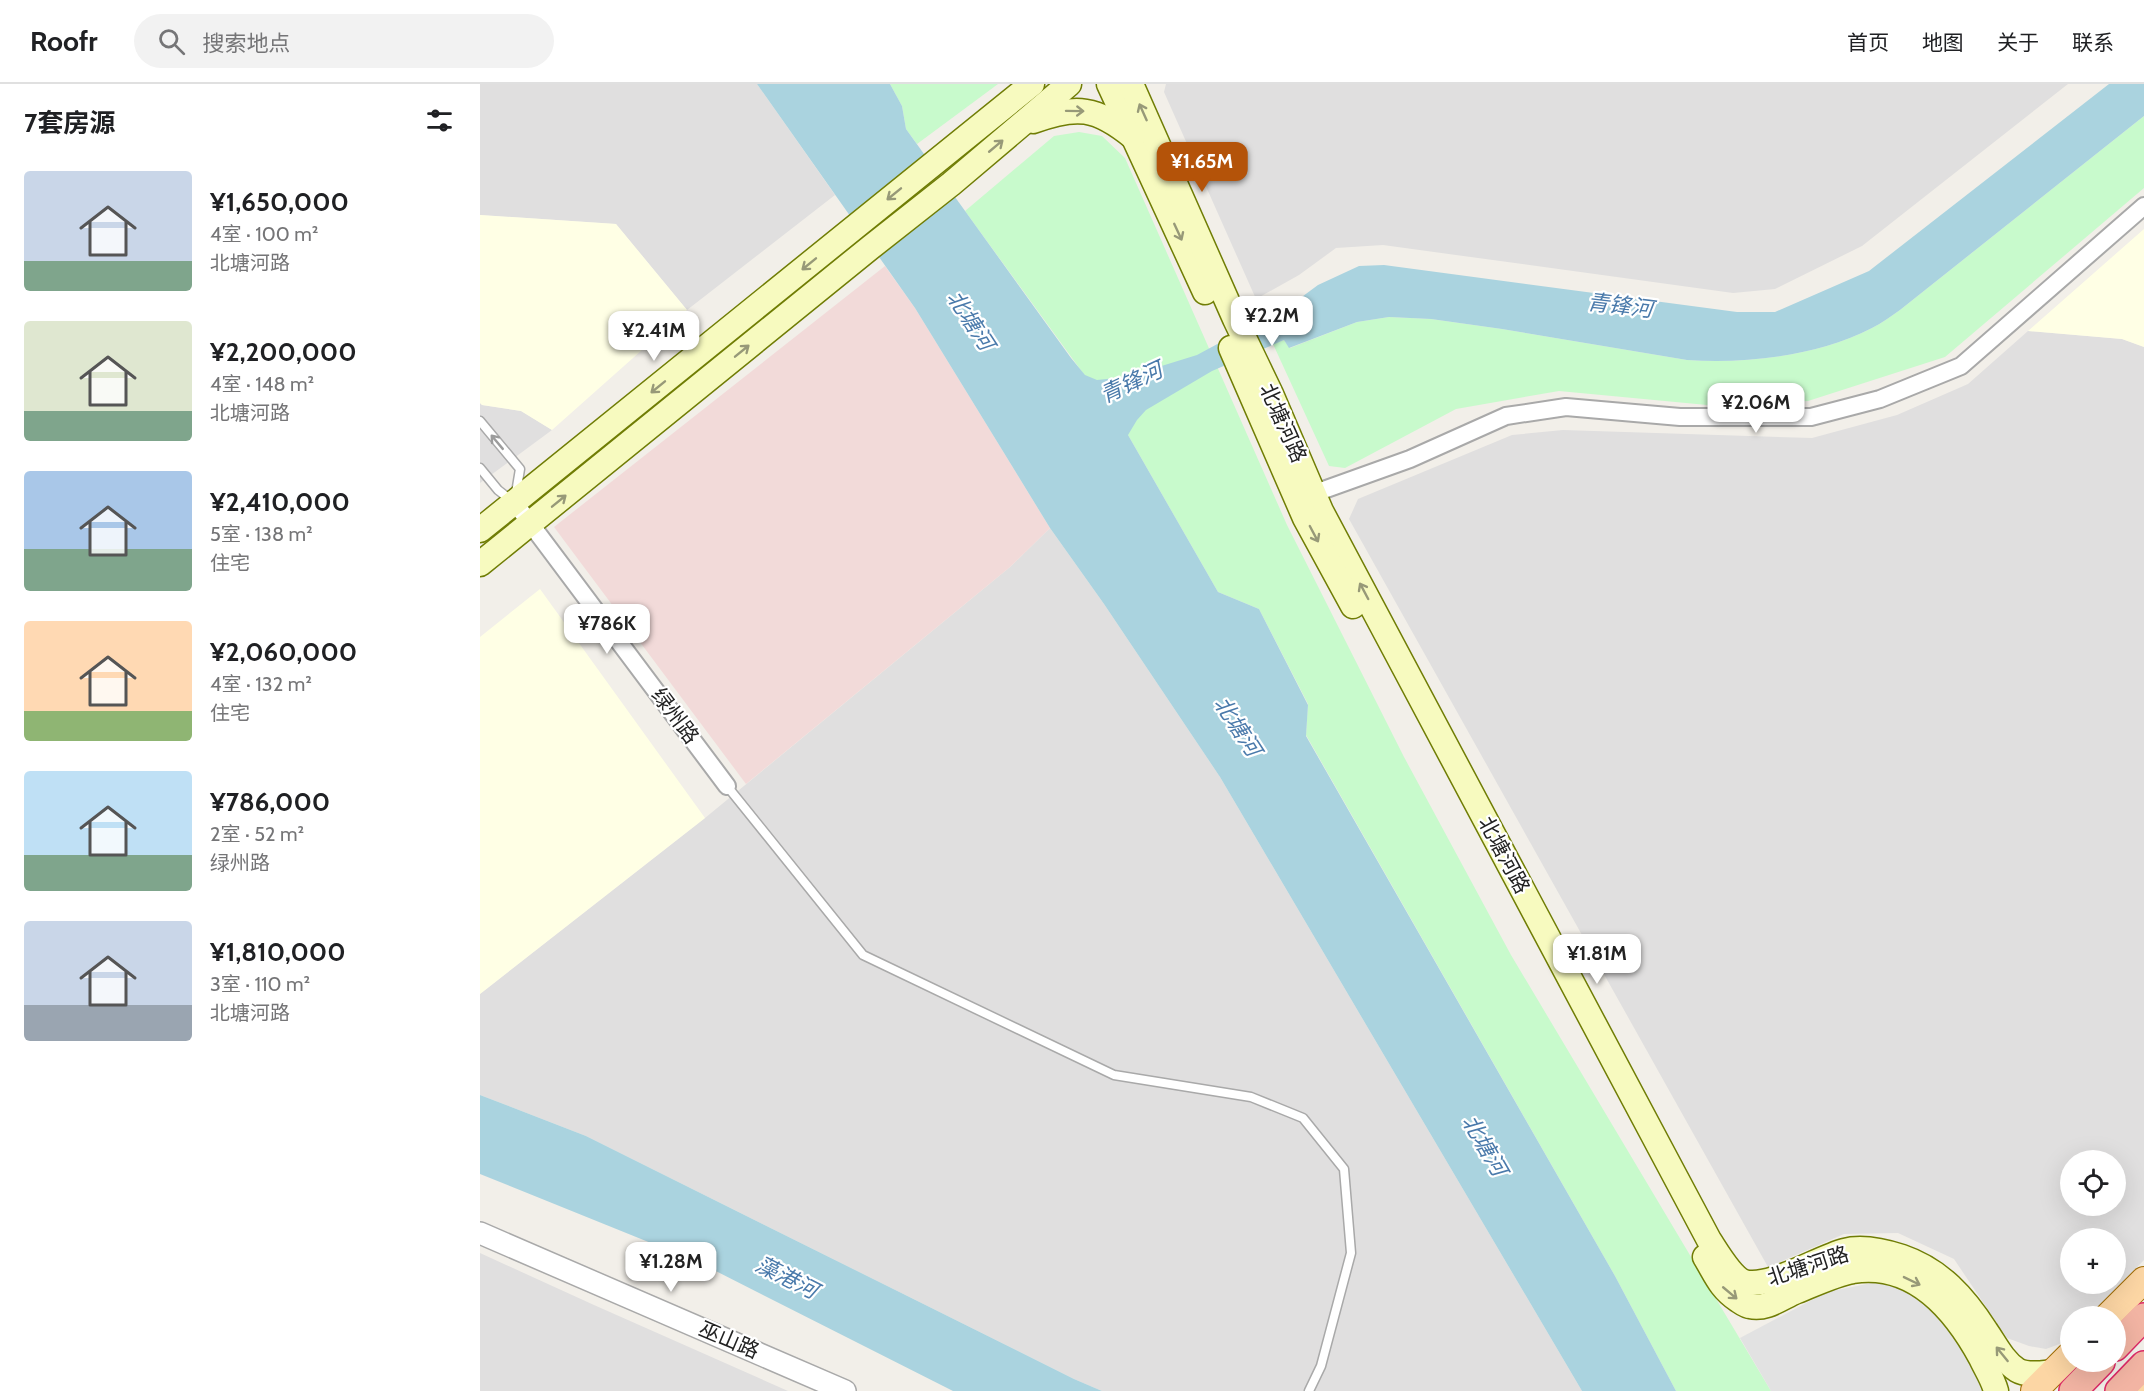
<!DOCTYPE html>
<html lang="zh">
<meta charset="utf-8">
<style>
:root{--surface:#fff;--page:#f2f2f2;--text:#202124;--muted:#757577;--line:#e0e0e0;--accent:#b45309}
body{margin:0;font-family:Cabin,"Noto Sans SC",sans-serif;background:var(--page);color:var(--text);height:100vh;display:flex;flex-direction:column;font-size:22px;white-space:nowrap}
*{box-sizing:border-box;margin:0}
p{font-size:20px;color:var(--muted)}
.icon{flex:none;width:33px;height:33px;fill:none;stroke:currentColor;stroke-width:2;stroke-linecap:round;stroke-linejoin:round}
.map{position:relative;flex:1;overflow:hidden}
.side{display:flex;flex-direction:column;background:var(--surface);width:480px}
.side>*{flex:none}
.buttons{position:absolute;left:1580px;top:1066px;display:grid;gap:12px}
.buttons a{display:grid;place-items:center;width:66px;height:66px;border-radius:50%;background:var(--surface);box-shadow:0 6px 24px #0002;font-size:30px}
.price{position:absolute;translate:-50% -51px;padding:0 14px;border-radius:12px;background:#fff;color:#222;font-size:20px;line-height:39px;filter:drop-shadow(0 2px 3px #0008)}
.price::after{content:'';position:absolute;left:50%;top:36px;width:18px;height:14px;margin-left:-9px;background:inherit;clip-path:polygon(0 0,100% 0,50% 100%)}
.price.selected{background:var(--accent);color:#fff}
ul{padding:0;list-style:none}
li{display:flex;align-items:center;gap:18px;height:150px;padding:0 24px}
li span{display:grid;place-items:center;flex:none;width:168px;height:120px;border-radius:6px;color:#555}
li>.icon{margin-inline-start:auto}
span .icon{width:72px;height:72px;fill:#fffc;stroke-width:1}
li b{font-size:26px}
h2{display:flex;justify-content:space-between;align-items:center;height:72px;padding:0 24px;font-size:26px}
header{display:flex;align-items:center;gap:36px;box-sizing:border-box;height:84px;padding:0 30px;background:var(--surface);border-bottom:2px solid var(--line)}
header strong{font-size:28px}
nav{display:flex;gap:33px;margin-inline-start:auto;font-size:21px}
.search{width:420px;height:54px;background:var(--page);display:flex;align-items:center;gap:15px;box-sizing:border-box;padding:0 21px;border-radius:33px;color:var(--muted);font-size:22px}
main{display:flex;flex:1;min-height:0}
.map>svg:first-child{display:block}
.residential{fill:#e0dfdf;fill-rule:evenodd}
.commercial{fill:#f2dad9}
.education{fill:#ffffe5}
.park{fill:#c8facc}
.parking{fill:#e2e2e2}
.water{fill:#aad3df}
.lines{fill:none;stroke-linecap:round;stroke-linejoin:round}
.service-casing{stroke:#a9a9a9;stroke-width:11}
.minor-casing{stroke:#a9a9a9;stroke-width:20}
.tertiary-casing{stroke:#a9a9a9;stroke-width:24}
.secondary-casing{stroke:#707d05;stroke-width:27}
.primary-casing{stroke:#a06b00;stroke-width:28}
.trunk-casing{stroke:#dc2a67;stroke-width:30}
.service{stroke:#fff;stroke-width:8}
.minor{stroke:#fff;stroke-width:16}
.tertiary{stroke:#fff;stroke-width:21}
.secondary{stroke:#f7fabf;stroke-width:24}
.primary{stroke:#fcd6a4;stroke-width:26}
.trunk{stroke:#f2b4a3;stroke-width:27}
.oneway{stroke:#979978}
.oneway2{stroke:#9c9c9c}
.labels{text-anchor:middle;stroke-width:4.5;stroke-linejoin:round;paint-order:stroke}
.street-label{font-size:21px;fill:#222;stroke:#fff}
.water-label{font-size:22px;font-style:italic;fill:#4a7aab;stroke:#fff}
</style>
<header>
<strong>Roofr</strong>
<div class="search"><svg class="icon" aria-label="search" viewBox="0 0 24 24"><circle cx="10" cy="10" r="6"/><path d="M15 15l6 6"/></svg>搜索地点</div>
<nav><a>首页</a><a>地图</a><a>关于</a><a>联系</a></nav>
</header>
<main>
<section class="side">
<h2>7套房源<svg class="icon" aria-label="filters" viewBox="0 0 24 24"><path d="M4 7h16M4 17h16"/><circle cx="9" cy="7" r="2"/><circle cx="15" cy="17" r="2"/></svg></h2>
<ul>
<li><span style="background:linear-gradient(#c9d6e8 75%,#7fa58c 0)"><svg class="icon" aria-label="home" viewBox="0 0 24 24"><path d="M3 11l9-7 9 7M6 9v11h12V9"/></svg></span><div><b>¥1,650,000</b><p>4室 · 100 m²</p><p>北塘河路</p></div></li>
<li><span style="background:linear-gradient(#dfe7d0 75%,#7fa58c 0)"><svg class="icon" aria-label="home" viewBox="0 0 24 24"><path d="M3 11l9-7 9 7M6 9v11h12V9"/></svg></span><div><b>¥2,200,000</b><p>4室 · 148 m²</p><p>北塘河路</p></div></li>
<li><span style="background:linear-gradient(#a9c7e8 65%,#7fa58c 0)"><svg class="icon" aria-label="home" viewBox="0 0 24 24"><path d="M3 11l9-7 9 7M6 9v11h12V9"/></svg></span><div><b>¥2,410,000</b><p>5室 · 138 m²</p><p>住宅</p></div></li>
<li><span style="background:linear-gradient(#ffd9b3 75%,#8fb573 0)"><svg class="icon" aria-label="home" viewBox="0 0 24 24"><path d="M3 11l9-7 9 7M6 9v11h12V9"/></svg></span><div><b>¥2,060,000</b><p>4室 · 132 m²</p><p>住宅</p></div></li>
<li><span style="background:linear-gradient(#bfe0f5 70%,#7fa58c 0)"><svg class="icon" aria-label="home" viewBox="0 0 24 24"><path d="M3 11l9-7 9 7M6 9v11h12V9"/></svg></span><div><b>¥786,000</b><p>2室 · 52 m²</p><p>绿州路</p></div></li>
<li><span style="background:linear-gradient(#c9d6e8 70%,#9aa5b1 0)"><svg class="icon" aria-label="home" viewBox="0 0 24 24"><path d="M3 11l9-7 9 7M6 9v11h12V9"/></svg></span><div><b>¥1,810,000</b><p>3室 · 110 m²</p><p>北塘河路</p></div></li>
</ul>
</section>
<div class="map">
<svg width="1664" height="1307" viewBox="0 0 1664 1307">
<rect width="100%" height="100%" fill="#f2efe9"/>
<g class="residential">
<path d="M0 0H277L355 111 207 226 136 140 0 131Z"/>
<path d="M686 0H1588L1382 162 1295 205 1253 209 903 161 856 164 819 191 776 215 684 8Z"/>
<path d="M1548 247 1642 255 1664 263V1176L1609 1233H1590V1252L1585 1258 1566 1265 1549 1262 1527 1254 1474 1175 1418 1149 1364 1150 1288 1183 869 435 878 415 1032 351 1083 346 1332 354 1417 331 1488 300ZM1590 1077H1635V1122H1590ZM1590 1155H1635V1200H1590Z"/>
<path d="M0 319 2 321 41 327 72 346 0 399Z"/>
<path d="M570 444 624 520 740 693 1102 1307H622L594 1295 106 1052 0 1011V910L225 734 530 483Z"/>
<path d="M0 1169 114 1221 308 1307H0Z"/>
</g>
<path class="commercial" d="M405 182 435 224 570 444 530 483 266 700 74 443Z"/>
<g class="education">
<path d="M0 131 136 140 207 226 72 346 41 327 2 321 0 319Z"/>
<path d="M1664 145V263L1642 255 1548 247Z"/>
<path d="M60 505 225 734 0 910V553Z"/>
</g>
<g class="park">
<path d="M410 0H518L437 60 426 45 422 22Z"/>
<path d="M1664 32V104L1465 273 1328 317 1227 321 1079 307 976 325 865 384 849 382 793 260 804 256 810 264 877 238 909 233 951 235 1022 245 1207 276C1268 280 1337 272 1392 244 1402 239 1411 232 1420 226Z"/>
<path d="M599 48 622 52 645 74 807 441 924 673 1031 871 1291 1307H1196L1135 1192 826 651 828 620 779 525 738 508 648 351 485 127 574 52Z"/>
</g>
<path class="parking" d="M1397 1198 1435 1210 1469 1242 1505 1307H1291L1260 1254 1347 1208Z"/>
<g class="water">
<path d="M277 0H410L422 22 426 45 591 274 605 291 617 296 646 293 717 271 815 218 838 201 879 182 904 181 1257 228H1295L1389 187 1629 0H1664V32L1420 226C1411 232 1402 239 1392 244 1337 272 1268 280 1207 276L1022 245 951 235 909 233 877 238 809 264 804 256 732 287 666 326 657 336 648 351 738 508 779 525 828 621 826 652 1135 1192 1196 1307H1102L740 693 624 520 570 444 435 224Z"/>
<path d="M0 1011 106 1052 594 1295 622 1307H473L218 1178 0 1090Z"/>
</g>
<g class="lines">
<defs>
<g id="service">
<path d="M0 337 40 385 36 409"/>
<path d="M0 384 18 406 32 417"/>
<path d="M247 702 383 871 634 991 771 1013 823 1034 864 1085 871 1169 841 1282 829 1307"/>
</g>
<g id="minor">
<path d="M824 413 930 375 1026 332 1086 323 1200 333H1331L1400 315 1481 282 1664 122"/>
<path d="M35 419 247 702"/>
</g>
<path id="tertiary" d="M0 1149 365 1307"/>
<g id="secondary">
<path d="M629 0 725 208"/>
<path d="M651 0 755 235 791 310 841 427 1229 1156C1237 1168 1251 1193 1264 1198 1289 1205 1338 1174 1364 1167 1382 1162 1404 1167 1422 1173 1460 1186 1484 1213 1506 1247 1515 1260 1523 1277 1537 1286 1547 1292 1562 1289 1573 1288"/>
<path d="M553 37C597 21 616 23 653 53"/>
<path d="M751 264 825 434 873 522"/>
<path d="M0 446 552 0"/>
<path d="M0 480 391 163 471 100 589 0"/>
<path d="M1225 1173C1236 1191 1240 1204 1258 1216 1261 1218 1266 1222 1270 1222 1287 1226 1302 1213 1317 1207 1332 1201 1358 1189 1373 1187 1434 1177 1475 1226 1501 1274 1506 1285 1513 1295 1516 1307"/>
</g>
<g id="primary">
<path d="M1627 1233 1664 1196"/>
<path d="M1554 1307 1590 1271"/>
<path d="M1663 1307 1664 1306"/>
</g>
<g id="trunk">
<path d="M1635 1263 1664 1233"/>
<path d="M1593 1307 1621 1278"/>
<path d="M1639 1307 1664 1281"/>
</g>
</defs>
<use href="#service" class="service-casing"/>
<use href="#minor" class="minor-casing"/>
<use href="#tertiary" class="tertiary-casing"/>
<use href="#secondary" class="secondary-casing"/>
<use href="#primary" class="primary-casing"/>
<use href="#trunk" class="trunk-casing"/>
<use href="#service" class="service"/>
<use href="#minor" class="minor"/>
<use href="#tertiary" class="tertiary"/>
<use href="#secondary" class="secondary"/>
<use href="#primary" class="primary"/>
<use href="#trunk" class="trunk"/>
</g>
<defs><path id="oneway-shaft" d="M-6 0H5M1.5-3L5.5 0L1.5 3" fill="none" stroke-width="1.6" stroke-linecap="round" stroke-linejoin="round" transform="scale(1.5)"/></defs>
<g class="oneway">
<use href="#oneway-shaft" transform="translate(595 27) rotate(1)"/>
<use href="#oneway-shaft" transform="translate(663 28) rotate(-114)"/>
<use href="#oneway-shaft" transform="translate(516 62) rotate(-40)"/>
<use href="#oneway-shaft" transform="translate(414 110) rotate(141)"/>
<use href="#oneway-shaft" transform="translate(698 148) rotate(65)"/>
<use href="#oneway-shaft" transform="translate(329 180) rotate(141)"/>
<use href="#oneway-shaft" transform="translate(262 267) rotate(-39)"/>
<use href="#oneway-shaft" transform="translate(178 303) rotate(141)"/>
<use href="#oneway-shaft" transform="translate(79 417) rotate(-39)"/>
<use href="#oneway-shaft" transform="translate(834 450) rotate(62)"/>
<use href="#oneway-shaft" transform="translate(884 507) rotate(-118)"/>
<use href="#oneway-shaft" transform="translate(1432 1197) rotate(26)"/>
<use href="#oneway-shaft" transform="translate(1250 1209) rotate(40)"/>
<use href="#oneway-shaft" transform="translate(1522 1270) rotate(-129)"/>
</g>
<use class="oneway2" href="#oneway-shaft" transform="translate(17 358) rotate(-130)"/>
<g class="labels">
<g class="street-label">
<text transform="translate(803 339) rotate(66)" y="7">北塘河路</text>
<text transform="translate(195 632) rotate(53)" y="7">绿州路</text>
<text transform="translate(1024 771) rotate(62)" y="7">北塘河路</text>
<text transform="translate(1328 1182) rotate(-18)" y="7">北塘河路</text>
<text transform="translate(249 1256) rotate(23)" y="7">巫山路</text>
</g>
<g class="water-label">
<text transform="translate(1140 221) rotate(7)" y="8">青锋河</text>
<text transform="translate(491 236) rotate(57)" y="8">北塘河</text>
<text transform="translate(651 298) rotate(-25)" y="8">青锋河</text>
<text transform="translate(758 642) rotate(57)" y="8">北塘河</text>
<text transform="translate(1005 1061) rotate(60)" y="8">北塘河</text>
<text transform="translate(307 1193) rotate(27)" y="8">藻港河</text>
</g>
</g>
</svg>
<div class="buttons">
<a><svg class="icon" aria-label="locate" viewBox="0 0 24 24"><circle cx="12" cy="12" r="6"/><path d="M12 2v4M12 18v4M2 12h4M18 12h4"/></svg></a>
<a>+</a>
<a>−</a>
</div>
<b class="price selected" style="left:722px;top:109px">¥1.65M</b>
<b class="price" style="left:792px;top:263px">¥2.2M</b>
<b class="price" style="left:174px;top:278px">¥2.41M</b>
<b class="price" style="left:1276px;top:350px">¥2.06M</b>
<b class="price" style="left:127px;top:571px">¥786K</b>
<b class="price" style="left:1117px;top:901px">¥1.81M</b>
<b class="price" style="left:191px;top:1209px">¥1.28M</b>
</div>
</main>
